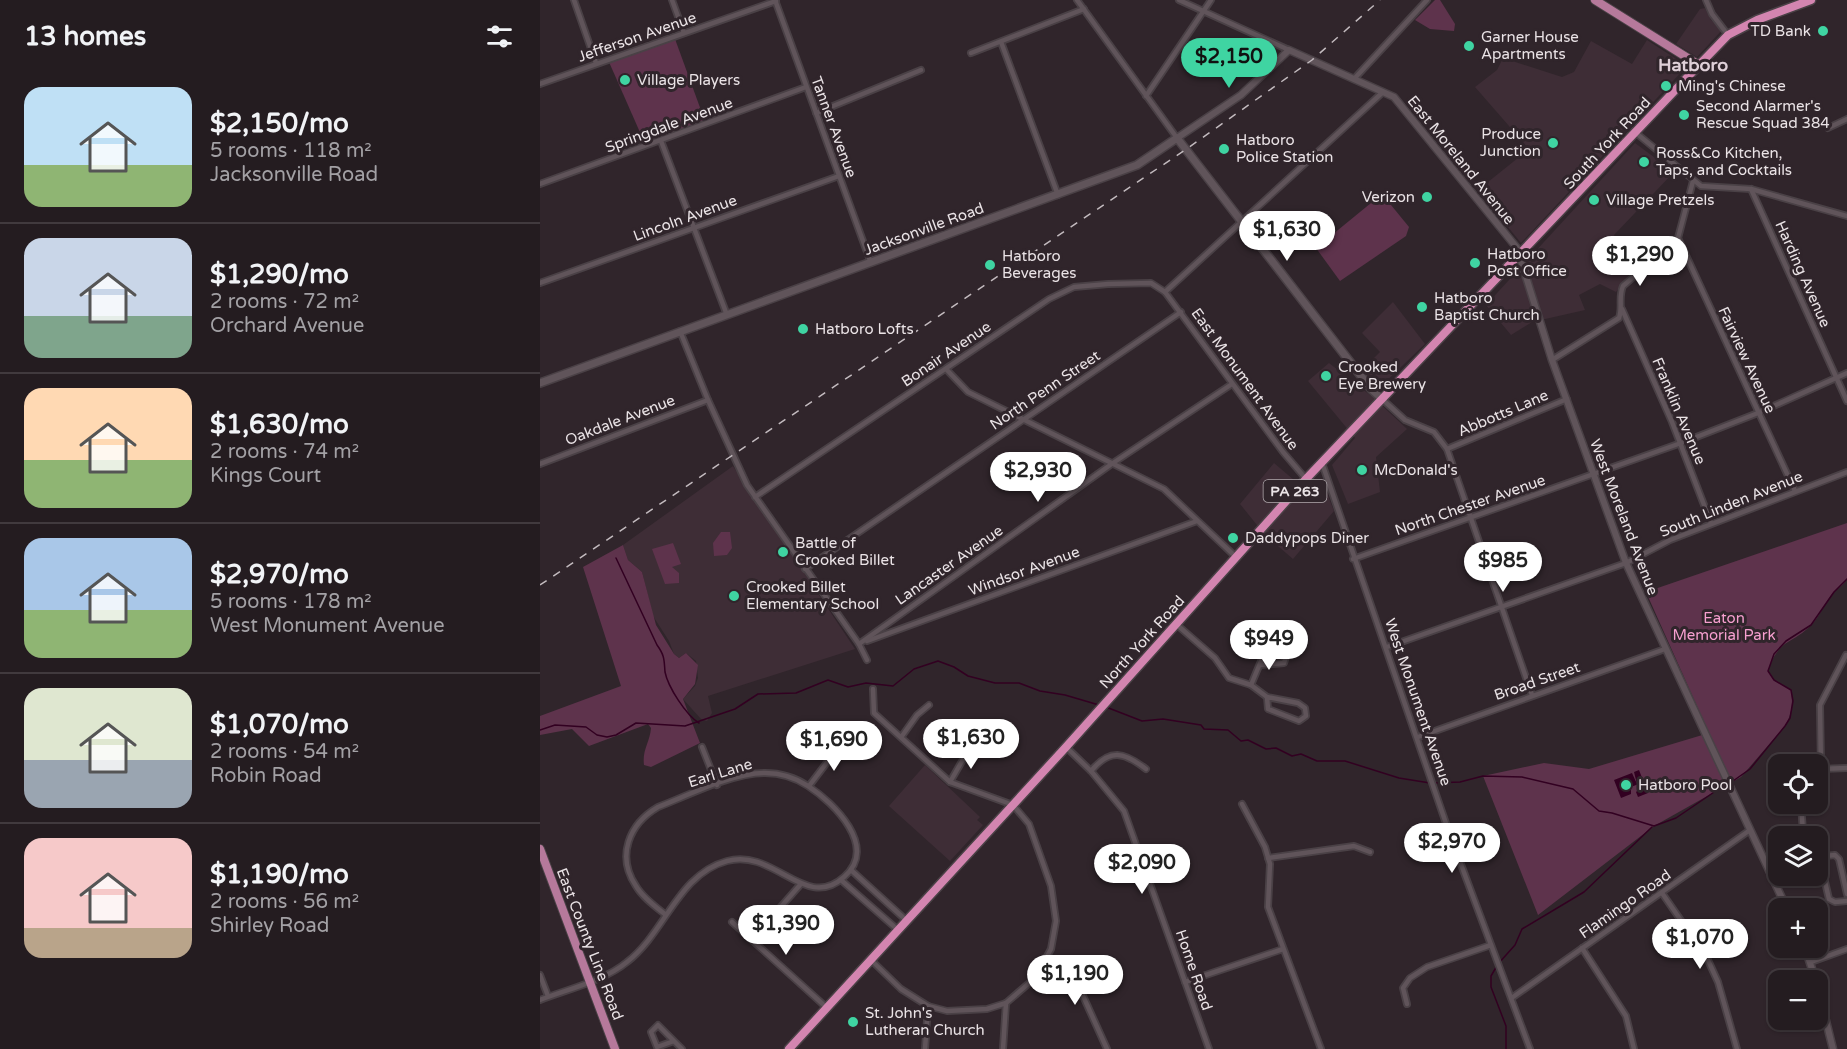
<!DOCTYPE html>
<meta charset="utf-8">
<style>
:root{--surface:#241c20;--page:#2c2529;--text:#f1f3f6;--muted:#a3a1a5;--line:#413a3e;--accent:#3fd4a2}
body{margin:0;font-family:"Varela Round",sans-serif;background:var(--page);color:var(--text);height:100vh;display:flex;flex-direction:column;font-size:22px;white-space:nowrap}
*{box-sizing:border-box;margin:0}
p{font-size:20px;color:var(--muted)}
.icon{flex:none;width:33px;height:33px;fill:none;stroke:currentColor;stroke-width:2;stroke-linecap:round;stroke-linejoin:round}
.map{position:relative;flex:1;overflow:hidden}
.sheet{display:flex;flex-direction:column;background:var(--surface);width:540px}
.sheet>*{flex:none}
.tools{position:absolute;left:1228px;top:754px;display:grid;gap:12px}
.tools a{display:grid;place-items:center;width:60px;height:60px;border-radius:12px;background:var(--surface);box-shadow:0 2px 4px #0004,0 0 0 2px var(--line);font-size:30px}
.price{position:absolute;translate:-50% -51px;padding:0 14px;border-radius:21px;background:#fff;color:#222;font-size:20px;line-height:39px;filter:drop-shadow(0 2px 3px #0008)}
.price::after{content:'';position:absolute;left:50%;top:36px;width:18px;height:14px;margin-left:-9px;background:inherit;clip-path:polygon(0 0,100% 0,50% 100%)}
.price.current{background:var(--accent);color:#111}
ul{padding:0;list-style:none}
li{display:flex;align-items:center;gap:18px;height:150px;padding:0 24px}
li+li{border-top:2px solid var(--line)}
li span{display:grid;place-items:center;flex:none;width:168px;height:120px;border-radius:18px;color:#555}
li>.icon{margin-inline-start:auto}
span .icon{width:72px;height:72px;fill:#fffc;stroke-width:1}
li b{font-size:26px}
h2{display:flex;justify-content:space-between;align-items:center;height:72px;padding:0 24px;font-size:26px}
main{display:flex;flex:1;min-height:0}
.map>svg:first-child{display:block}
.built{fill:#3e2d36}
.green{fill:#5e334c}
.water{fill:#320021}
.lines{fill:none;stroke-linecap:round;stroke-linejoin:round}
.stream{stroke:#320021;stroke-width:1.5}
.minor-casing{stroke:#4a4146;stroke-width:8}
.tertiary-casing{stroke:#4a4146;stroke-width:9}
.secondary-casing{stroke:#4a4146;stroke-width:10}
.primary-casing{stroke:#4a4146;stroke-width:10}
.trunk-casing{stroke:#4a4146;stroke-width:11}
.minor{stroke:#60545a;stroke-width:4.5}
.tertiary{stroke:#60545a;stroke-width:6}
.secondary{stroke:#60545a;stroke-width:7}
.primary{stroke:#b6799b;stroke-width:8}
.trunk{stroke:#d385b0;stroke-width:8}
.rail{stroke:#c3bbbf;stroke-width:1.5;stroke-dasharray:8 8;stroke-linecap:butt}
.poi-dot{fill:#3fd4a2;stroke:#30252b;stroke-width:2}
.labels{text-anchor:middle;stroke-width:6;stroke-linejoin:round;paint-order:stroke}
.shield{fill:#30252b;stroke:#b2aaae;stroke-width:1.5}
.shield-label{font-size:14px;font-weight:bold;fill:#eae3e6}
.poi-label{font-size:15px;fill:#eae3e6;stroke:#30252b;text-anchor:start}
.street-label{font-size:15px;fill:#eae3e6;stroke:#30252b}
.park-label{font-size:15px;fill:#f69fcf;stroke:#30252b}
.quarter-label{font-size:18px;font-weight:bold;fill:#dfd0d8;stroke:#30252b}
</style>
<main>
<section class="sheet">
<h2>13 homes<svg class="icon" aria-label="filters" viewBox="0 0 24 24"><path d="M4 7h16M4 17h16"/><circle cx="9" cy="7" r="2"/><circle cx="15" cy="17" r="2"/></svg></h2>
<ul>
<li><span style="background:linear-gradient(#bfe0f5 65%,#8fb573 0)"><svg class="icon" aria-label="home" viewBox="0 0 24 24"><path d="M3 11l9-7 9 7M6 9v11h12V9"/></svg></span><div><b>$2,150/mo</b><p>5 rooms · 118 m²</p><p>Jacksonville Road</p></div></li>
<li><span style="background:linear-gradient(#c9d6e8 65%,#7fa58c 0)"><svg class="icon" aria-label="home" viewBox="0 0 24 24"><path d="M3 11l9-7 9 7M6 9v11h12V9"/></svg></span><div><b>$1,290/mo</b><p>2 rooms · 72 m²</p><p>Orchard Avenue</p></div></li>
<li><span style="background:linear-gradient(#ffd9b3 60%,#8fb573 0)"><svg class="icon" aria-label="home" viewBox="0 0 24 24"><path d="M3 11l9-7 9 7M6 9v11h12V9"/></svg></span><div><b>$1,630/mo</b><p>2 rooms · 74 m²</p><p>Kings Court</p></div></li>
<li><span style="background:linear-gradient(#a9c7e8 60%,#8fb573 0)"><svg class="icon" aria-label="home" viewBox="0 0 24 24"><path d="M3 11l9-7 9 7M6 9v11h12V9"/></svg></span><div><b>$2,970/mo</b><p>5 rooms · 178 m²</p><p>West Monument Avenue</p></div></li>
<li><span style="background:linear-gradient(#dfe7d0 60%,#9aa5b1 0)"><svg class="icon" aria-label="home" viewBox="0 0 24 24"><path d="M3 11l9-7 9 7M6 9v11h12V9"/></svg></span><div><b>$1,070/mo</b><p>2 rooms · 54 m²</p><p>Robin Road</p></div></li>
<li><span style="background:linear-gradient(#f6c9c9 75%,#b9a48a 0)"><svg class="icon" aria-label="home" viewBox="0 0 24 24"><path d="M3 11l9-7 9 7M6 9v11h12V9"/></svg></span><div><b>$1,190/mo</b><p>2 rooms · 56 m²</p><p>Shirley Road</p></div></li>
</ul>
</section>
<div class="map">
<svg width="1307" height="1049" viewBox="0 0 1307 1049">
<rect width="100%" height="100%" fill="#30252b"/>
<g class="built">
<path d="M1165 8 1171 20 1182 30 1157 57 1136 44 1160 9Z"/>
<path d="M1107 40 1147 66 981 243 938 190 989 149 935 87 957 70 963 58 1022 77 1034 72 1051 41 1092 64Z"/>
<path d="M1095 143 1134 172 1074 235 1095 267 1076 292 1060 284 1039 295 1045 310 992 322 971 335 946 305Z"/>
<path d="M853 302 885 344 839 388 822 370 840 352 822 333Z"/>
<path d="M789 363 835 399 867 429 836 457 840 492 808 504 792 465 815 438 768 381Z"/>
<path d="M734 463 754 480H782L794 511 753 559 725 535 700 504Z"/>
<path d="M193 466 315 649 168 696 172 713 167 721 161 719 143 699 155 686 158 678 156 661 146 653 139 658 134 654 129 641 113 616 102 572 88 560 83 545Z"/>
<path d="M385 765 440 817 437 820 443 825 410 861 349 806Z"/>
</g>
<g class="green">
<path d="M895 0H900L915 24 914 31 890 29 875 20Z"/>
<path d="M135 39 166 124 106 146 69 62Z"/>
<path d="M842 194 869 227 866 236 800 281 776 248Z"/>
<path d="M1307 523V578C1304 585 1299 587 1294 592 1285 601 1281 615 1272 624 1253 645 1239 637 1228 671L1234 680 1251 690C1253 703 1252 714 1245 726L1201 777 1114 826 998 915 943 776 1004 763 1049 769 1169 733 1106 592Z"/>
<path d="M181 532H190L192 548 187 555 174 556 173 543Z"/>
<path d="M133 543 141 564 132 567 139 573V583L125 584 112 549Z"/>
<path d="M83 545 88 560 102 572 116 625 134 654 139 658 146 653 158 665 155 684 143 699 160 743 111 767 104 765C102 750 110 742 111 728L108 724 49 746 32 729 0 735V716L81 686 43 567Z"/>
</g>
<path class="water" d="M1099 770 1108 793 1098 797 1096 792 1102 786 1101 783 1091 787V794L1081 798 1074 780 1092 773 1097 784 1094 772Z"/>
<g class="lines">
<g class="stream">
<path d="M76 558 117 645C125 656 124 660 125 672 128 687 146 715 159 723"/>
<path d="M566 707 602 721 623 719 661 725 664 729 688 730 701 741 708 740 726 749 736 748 752 756 761 754 777 761H805L859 778 890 783"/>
<path d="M0 730 15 725 46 727 57 735 67 737 76 735 96 723 145 726 195 709 218 694 256 693 288 680 308 687 326 683 353 686 374 669 398 661 414 667 428 676 455 683H479L500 691 525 695 559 705"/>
<path d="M1193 781 1210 769 1245 726 1250 718 1253 701 1251 690 1234 680 1228 671 1234 654 1246 641 1271 625 1294 592 1307 579"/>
<path d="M894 783 920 782 943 776 982 777 1033 789 1059 811 1072 813 1114 826 1136 818 1183 786"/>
<path d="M966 1049V1026L951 987V976L958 964 975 945 982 929 1044 892 1112 827"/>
</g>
<defs>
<g id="minor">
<path d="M34 0 56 63"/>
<path d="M132 0 144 33"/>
<path d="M235 0 331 263"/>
<path d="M537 0 637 138"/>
<path d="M639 0 749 50"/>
<path d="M1166 0 1172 14 1188 35"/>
<path d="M461 42 518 195"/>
<path d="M431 53 544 9"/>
<path d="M814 79 887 0"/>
<path d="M0 84 236 1"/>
<path d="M606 96 671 0"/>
<path d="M276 113 381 70"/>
<path d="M1288 128 1307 119"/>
<path d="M1096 133 1161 186 1211 189 1307 216"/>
<path d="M121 141 187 315"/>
<path d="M0 184 266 87"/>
<path d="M1211 189 1307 401"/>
<path d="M1138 238 1255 491"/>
<path d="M0 283 299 176"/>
<path d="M625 292 843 92"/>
<path d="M1082 309 1132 422 1171 523"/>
<path d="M140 331 168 400 207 485 319 644 327 660"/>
<path d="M1012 360 1079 318C1083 307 1078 298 1083 286L1138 238 1153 181"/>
<path d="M406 369 428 392 624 489 697 558"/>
<path d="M842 399 865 420 894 432 907 449 992 695"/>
<path d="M907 449 1027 399"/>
<path d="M782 463 910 835 990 1049"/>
<path d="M0 464 168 400"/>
<path d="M215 497 509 299 534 287 568 284 611 283 625 292 743 452 766 479"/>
<path d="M813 559 1141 443 1218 413 1307 373"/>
<path d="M265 569 641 312"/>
<path d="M636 624 675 658 689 678 711 685 727 697 758 703 765 708 766 716 759 721 728 709 727 697"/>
<path d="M327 641 657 521"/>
<path d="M319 644 573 463 692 384"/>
<path d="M847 647 1086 563 1130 540 1307 472"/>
<path d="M711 685 726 649 744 648 747 653 744 663 720 665"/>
<path d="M362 736 377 715 389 705"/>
<path d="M878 737 1125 649"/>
<path d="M162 747 177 785"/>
<path d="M526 747 551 771 584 811 669 1049"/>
<path d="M1280 769 1307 768"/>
<path d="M1281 769 1280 705 1306 655"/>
<path d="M551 771C570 748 584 752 606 769"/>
<path d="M410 782 425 756 438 746"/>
<path d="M269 786 298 748 313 746"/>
<path d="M702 804 725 847 730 864 728 907 781 1049"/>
<path d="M1261 804 1263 832"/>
<path d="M728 858 814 846 830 852"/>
<path d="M311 870 367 921"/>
<path d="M301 880 358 930"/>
<path d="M1122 893 1167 958 1178 982 1197 1049"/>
<path d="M1307 894 1299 859 1295 855 1285 856 1280 860 1289 899 1295 902 1307 901"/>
<path d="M192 922 286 1007"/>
<path d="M217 934 260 885"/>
<path d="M1042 948 1086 1016 1094 1049"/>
<path d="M330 959 361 989 388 1006 407 1011 447 1009 466 1003 495 978 511 949 516 921 511 886 489 824 473 805 410 782 334 713 333 689"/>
<path d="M507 961 539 987 567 1049"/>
<path d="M1271 962 1307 949"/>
<path d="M0 975 8 996"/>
<path d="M645 982 743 949"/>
<path d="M973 997 1210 830"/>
<path d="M0 1000C28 989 64 981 87 962 125 933 138 874 187 861 235 848 265 912 304 877 339 847 294 803 268 786 256 778 240 773 225 773 192 773 149 795 118 807 89 824 76 856 96 886 103 898 116 907 126 915"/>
<path d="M867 1004 863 988 870 978 887 967 951 945"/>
<path d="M134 1041 117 1047 111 1032 118 1025 142 1049"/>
<path d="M385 1049 388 1006"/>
<path d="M463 1049 466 1003"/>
</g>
<g id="tertiary">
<path d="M637 138 701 95 749 50 854 97 977 248 1012 360 1086 563 1247 909"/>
<path d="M1265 948 1276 981"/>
<path d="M1278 989 1293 1049"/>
</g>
<path id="secondary" d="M0 383 597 165 637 138 831 389 842 399"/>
<g id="primary">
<path d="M1055 0 1159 65"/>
<path d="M0 849 75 1049"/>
</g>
<path id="trunk" d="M249 1049 526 747 766 479 1159 65 1188 35 1217 20 1271 0"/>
</defs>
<use href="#minor" class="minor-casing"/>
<use href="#tertiary" class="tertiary-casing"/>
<use href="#secondary" class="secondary-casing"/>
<use href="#primary" class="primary-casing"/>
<use href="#trunk" class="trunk-casing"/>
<use href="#minor" class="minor"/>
<use href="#tertiary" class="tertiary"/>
<use href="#secondary" class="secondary"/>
<use href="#primary" class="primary"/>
<use href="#trunk" class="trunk"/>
<path class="rail" d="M0 585 645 150 772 60 840 0"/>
</g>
<g class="poi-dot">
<circle cx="1283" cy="31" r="6"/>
<circle cx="929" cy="46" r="6"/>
<circle cx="85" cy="80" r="6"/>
<circle cx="1126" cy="86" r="6"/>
<circle cx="1144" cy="115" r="6"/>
<circle cx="1013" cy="143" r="6"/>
<circle cx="684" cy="149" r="6"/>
<circle cx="1104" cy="162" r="6"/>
<circle cx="887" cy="197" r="6"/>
<circle cx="1054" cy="200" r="6"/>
<circle cx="935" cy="263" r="6"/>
<circle cx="450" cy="265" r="6"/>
<circle cx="882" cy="307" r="6"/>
<circle cx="263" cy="329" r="6"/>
<circle cx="786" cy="376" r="6"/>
<circle cx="822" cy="470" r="6"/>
<circle cx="693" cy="538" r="6"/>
<circle cx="243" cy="552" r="6"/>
<circle cx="194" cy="596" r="6"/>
<circle cx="1086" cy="785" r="6"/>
<circle cx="313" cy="1022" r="6"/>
</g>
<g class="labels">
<rect class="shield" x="723.5" y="480" width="63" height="22" rx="4.5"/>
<g class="shield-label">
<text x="755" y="496">PA 263</text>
</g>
<g class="poi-label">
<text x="1271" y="36" text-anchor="end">TD Bank</text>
<text x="941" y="42">Garner House<tspan x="941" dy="17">Apartments</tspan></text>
<text x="97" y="85">Village Players</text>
<text x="1138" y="91">Ming's Chinese</text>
<text x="1156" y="111">Second Alarmer's<tspan x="1156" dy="17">Rescue Squad 384</tspan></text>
<text x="1001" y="139" text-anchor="end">Produce<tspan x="1001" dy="17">Junction</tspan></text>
<text x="696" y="145">Hatboro<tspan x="696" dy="17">Police Station</tspan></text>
<text x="1116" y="158">Ross&amp;Co Kitchen,<tspan x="1116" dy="17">Taps, and Cocktails</tspan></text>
<text x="875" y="202" text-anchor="end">Verizon</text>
<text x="1066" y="205">Village Pretzels</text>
<text x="947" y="259">Hatboro<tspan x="947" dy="17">Post Office</tspan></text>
<text x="462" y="261">Hatboro<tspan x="462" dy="17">Beverages</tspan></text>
<text x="894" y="303">Hatboro<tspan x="894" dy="17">Baptist Church</tspan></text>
<text x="275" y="334">Hatboro Lofts</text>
<text x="798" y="372">Crooked<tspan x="798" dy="17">Eye Brewery</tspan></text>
<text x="834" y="475">McDonald's</text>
<text x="705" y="543">Daddypops Diner</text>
<text x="255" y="548">Battle of<tspan x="255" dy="17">Crooked Billet</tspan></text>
<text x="206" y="592">Crooked Billet<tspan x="206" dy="17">Elementary School</tspan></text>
<text x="1098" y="790">Hatboro Pool</text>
<text x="325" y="1018">St. John's<tspan x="325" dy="17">Lutheran Church</tspan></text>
</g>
<g class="street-label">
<text transform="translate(97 37) rotate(-19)" y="5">Jefferson Avenue</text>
<text transform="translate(129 125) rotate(-20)" y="5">Springdale Avenue</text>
<text transform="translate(294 127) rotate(70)" y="5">Tanner Avenue</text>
<text transform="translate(1067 143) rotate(-47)" y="5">South York Road</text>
<text transform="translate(921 160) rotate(51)" y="5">East Moreland Avenue</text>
<text transform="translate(145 218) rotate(-20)" y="5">Lincoln Avenue</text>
<text transform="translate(384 229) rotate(-20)" y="5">Jacksonville Road</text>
<text transform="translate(1263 274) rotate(66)" y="5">Harding Avenue</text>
<text transform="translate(406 354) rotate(-34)" y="5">Bonair Avenue</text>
<text transform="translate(1207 360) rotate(65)" y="5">Fairview Avenue</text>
<text transform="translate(705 379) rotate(54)" y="5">East Monument Avenue</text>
<text transform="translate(505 390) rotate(-34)" y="5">North Penn Street</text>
<text transform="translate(1139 411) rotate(67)" y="5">Franklin Avenue</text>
<text transform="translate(963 413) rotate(-23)" y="5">Abbotts Lane</text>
<text transform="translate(80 420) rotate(-21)" y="5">Oakdale Avenue</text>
<text transform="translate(1191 504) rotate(-22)" y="5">South Linden Avenue</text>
<text transform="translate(930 505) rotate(-19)" y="5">North Chester Avenue</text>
<text transform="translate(1084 517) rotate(69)" y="5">West Moreland Avenue</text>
<text transform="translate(409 565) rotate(-35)" y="5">Lancaster Avenue</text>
<text transform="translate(484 571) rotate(-20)" y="5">Windsor Avenue</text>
<text transform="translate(602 642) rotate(-48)" y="5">North York Road</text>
<text transform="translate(997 681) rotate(-19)" y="5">Broad Street</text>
<text transform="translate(878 702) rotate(71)" y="5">West Monument Avenue</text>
<text transform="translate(180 773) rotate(-17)" y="5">Earl Lane</text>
<text transform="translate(1085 904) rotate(-35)" y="5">Flamingo Road</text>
<text transform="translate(50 944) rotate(69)" y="5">East County Line Road</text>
<text transform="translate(654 970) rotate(71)" y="5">Home Road</text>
</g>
<g class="park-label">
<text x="1184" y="623">Eaton<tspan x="1184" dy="17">Memorial Park</tspan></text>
</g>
<g class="quarter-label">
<text x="1153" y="71">Hatboro</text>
</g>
</g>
</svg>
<div class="tools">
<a><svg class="icon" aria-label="locate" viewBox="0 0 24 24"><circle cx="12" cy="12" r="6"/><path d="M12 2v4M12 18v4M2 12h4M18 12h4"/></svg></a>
<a><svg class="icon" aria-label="layers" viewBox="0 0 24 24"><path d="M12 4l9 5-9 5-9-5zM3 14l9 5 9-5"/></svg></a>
<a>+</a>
<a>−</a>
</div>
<b class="price current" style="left:689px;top:89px">$2,150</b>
<b class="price" style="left:747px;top:262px">$1,630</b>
<b class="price" style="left:1100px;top:287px">$1,290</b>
<b class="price" style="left:498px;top:503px">$2,930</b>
<b class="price" style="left:963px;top:593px">$985</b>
<b class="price" style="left:729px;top:671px">$949</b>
<b class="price" style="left:431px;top:770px">$1,630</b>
<b class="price" style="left:294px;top:772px">$1,690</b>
<b class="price" style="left:912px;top:874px">$2,970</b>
<b class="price" style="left:602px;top:895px">$2,090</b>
<b class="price" style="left:246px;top:956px">$1,390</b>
<b class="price" style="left:1160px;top:970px">$1,070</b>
<b class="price" style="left:535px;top:1006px">$1,190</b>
</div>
</main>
